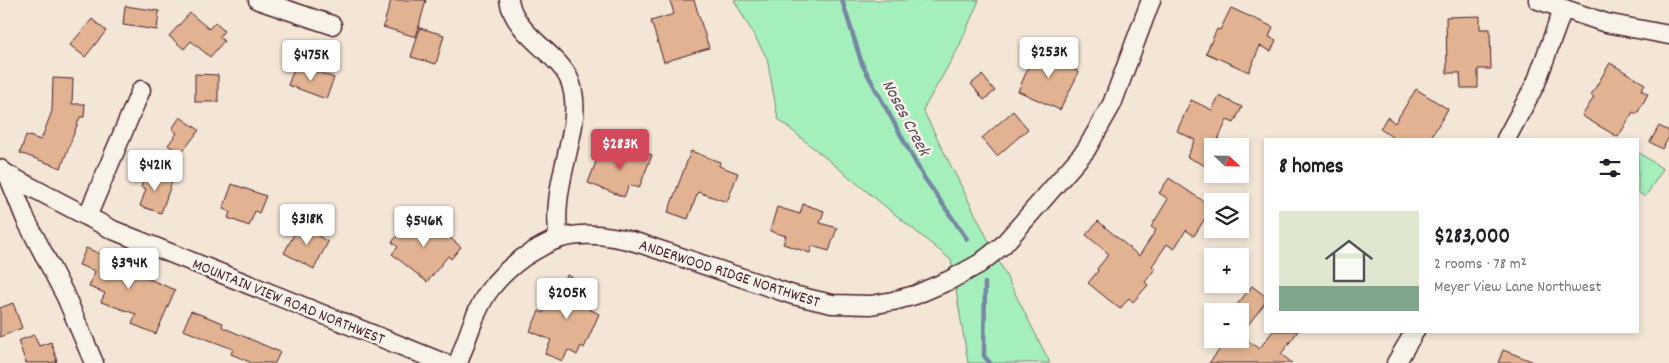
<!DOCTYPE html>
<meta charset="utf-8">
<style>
:root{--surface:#fff;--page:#f2f2f2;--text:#202124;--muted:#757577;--accent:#d1495b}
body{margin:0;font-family:Dekko,sans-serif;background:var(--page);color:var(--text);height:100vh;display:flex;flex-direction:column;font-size:19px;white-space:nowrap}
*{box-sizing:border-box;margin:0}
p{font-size:16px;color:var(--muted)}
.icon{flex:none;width:28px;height:28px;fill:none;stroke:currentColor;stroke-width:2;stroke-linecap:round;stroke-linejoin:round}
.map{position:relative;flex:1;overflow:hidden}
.panel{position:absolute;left:1264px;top:138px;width:375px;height:195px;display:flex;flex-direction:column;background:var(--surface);border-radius:0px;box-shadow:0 2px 8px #0003}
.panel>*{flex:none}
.needle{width:32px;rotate:112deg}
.tools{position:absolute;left:1204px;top:138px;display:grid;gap:10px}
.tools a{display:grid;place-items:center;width:45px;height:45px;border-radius:0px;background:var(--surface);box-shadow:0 2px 8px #0003;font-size:25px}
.price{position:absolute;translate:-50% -42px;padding:0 11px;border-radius:5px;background:#fff;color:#222;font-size:16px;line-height:32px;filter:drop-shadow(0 1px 2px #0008)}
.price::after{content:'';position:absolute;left:50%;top:30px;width:15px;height:11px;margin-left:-8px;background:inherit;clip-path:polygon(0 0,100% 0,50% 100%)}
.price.selected{background:var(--accent);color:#fff}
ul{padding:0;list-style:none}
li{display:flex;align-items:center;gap:15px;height:125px;padding:0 15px}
li span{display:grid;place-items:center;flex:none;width:140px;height:100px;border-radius:0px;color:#555}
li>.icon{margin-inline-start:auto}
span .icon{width:60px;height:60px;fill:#fffc;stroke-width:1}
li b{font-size:21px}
h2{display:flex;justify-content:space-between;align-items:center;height:60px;padding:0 15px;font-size:21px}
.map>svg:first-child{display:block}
.green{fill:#a5efbd;stroke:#788774}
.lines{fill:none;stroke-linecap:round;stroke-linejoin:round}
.stream{stroke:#7588a3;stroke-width:4.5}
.building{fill:#e1b392;stroke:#4a1f2b}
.street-casing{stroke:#4a1f2b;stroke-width:21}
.street{stroke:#f7f3e8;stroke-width:18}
.labels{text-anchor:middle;stroke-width:5;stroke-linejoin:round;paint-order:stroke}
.street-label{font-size:16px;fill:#4a1f2b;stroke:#f7f3e8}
.water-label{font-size:18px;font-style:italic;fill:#5c4b5d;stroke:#f7f3e8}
</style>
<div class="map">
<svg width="1669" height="363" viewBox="0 0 1669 363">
<rect width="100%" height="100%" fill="#f3e6d7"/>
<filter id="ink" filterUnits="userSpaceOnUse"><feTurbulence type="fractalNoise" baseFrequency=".02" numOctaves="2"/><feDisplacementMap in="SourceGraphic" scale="10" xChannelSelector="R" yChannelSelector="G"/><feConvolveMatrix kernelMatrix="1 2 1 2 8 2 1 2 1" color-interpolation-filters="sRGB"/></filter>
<g filter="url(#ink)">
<g class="green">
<path d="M734 0H979L959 47 923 110 1050 363H968L951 260 778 119 767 58Z"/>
<path d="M1638 152 1663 169 1645 197 1638 192Z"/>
</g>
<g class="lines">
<g class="stream">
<path d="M842 0 862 64 923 176 967 239"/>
<path d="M985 283 984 356 990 363"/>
</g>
</g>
<g class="building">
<path d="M391 0H426L416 37 383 27Z"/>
<path d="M670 0H694L709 48 664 62 651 21 674 14Z"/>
<path d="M125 6 159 11 157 30 123 25Z"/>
<path d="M1231 8 1273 27 1269 37 1276 40 1271 51 1260 46 1249 72 1206 53 1217 29 1220 30Z"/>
<path d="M190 13 209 29 215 22 224 31 219 37 224 41 210 57 191 41 184 49 169 36Z"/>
<path d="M1480 16V29H1490L1491 69H1478V88H1461L1460 73H1447L1446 17Z"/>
<path d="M92 19 106 31 85 57 70 45Z"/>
<path d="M420 28 444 35 436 64 411 57Z"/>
<path d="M1045 46 1068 56 1064 65 1079 72 1060 110 1018 91 1033 57 1038 60Z"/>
<path d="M1610 63 1645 84 1641 90 1648 94 1637 114 1633 112 1618 137 1582 116 1594 97 1591 95Z"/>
<path d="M296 64 334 78 326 99 288 85Z"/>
<path d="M195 74 218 75V102H195Z"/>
<path d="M982 75 995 91 984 100 971 84Z"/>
<path d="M53 78 73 79 72 104H85L84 117H80L61 168 20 153 26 135 41 140 52 111Z"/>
<path d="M1416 89 1448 109 1430 139H1395L1380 129 1387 117 1395 123Z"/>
<path d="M1219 96 1242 107 1234 123 1227 120 1215 146H1212V169L1187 157 1195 140 1177 131 1191 100 1212 110Z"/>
<path d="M1013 111 1028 129 997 156 982 138Z"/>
<path d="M180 117 199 130 181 154 168 145 177 133 172 129Z"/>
<path d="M1659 126 1669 131V137L1662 149 1650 142Z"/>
<path d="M629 147 652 155 639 188 629 185 624 197 588 183 600 151 624 160Z"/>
<path d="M691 151 720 162 719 166 738 173 727 202 698 192 688 219 668 212Z"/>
<path d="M146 172 172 182 161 213 140 206 146 189 141 187Z"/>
<path d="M1169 178 1212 207 1194 236 1186 230 1174 249 1167 244 1152 266 1155 269 1145 282 1148 285 1133 302 1129 298 1120 309 1088 283 1098 271 1097 269 1109 254 1086 235 1098 221 1139 256 1156 230 1151 227 1168 199 1159 193Z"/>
<path d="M232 184 266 196 259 213 255 211 249 226 228 218 230 212 223 209Z"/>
<path d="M803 204 824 211 820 223 837 228 829 251 812 246 810 253 783 244 786 236 770 231 777 207 800 214Z"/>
<path d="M412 218 420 225 426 218 461 247 451 259 448 256 427 282 392 254 398 247 392 242Z"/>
<path d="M306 223 320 231 318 236 328 242 314 269 284 253 296 231 300 233Z"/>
<path d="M86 248 130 266 128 270 175 290 156 334 132 324 136 314 101 302 105 293 89 287 95 271 79 265Z"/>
<path d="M567 275 592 286 583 306 599 314 584 348 581 346 577 355 568 350 563 361 545 354 551 340 530 331 539 311 543 313 551 296 556 298Z"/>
<path d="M1252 286 1265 296V303L1240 335V311H1232Z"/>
<path d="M13 303 22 328 0 337V308Z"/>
<path d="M191 311 223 323 222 327 280 352 275 363H252L231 354 233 349 183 330Z"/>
<path d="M1273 331H1298L1281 354 1292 363H1209L1228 339H1246L1259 349Z"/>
<path d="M34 335 39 346 51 342 57 361 51 363H26L18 341Z"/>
<path d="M1503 350 1534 362V363H1498Z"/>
</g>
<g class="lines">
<defs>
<g id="street">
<path d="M258 0 332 25"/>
<path d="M509 0C515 37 562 54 571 84 579 109 571 136 566 159 560 184 554 213 559 239"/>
<path d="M1538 0 1606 23 1669 35"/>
<path d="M1506 139 1536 83 1563 9"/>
<path d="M0 169 8 175 113 230 444 363"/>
<path d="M8 175 26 220 66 297 94 363"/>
<path d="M87 217 141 90"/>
<path d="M458 363C467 340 474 313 488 292 498 278 510 267 524 257 535 250 546 243 558 239 584 231 616 236 642 244L793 295 832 304 871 305 893 301 915 295 950 280 979 264 1003 245 1086 150 1112 104 1151 0"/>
<path d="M1396 363 1415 331"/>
</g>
</defs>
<use href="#street" class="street-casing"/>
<use href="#street" class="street"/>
</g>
</g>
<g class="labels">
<g class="street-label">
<text transform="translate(730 272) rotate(18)" y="6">ANDERWOOD RIDGE NORTHWEST</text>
<text transform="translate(289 300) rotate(22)" y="6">MOUNTAIN VIEW ROAD NORTHWEST</text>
</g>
<g class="water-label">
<text transform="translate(907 117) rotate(62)" y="6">Noses Creek</text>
</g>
</g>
</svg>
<div class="tools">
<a><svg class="needle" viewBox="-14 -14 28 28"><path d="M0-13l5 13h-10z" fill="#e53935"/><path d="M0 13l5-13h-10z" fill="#757577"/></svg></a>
<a><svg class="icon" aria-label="layers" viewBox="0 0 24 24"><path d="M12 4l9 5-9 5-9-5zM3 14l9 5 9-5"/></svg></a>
<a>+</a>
<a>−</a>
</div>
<b class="price" style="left:1049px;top:79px">$253K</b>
<b class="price" style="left:311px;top:82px">$475K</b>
<b class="price selected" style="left:620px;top:171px">$283K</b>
<b class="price" style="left:155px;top:192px">$421K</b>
<b class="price" style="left:307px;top:246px">$318K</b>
<b class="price" style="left:424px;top:248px">$546K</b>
<b class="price" style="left:129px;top:290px">$394K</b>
<b class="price" style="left:567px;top:320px">$205K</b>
<section class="panel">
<h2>8 homes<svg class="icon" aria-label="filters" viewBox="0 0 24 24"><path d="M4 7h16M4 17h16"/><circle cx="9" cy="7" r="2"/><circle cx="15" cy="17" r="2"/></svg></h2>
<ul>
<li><span style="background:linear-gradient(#dfe7d0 75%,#7fa58c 0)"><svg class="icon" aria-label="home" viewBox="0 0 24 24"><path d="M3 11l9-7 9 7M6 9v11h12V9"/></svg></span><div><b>$283,000</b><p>2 rooms · 78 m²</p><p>Meyer View Lane Northwest</p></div></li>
</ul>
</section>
</div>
